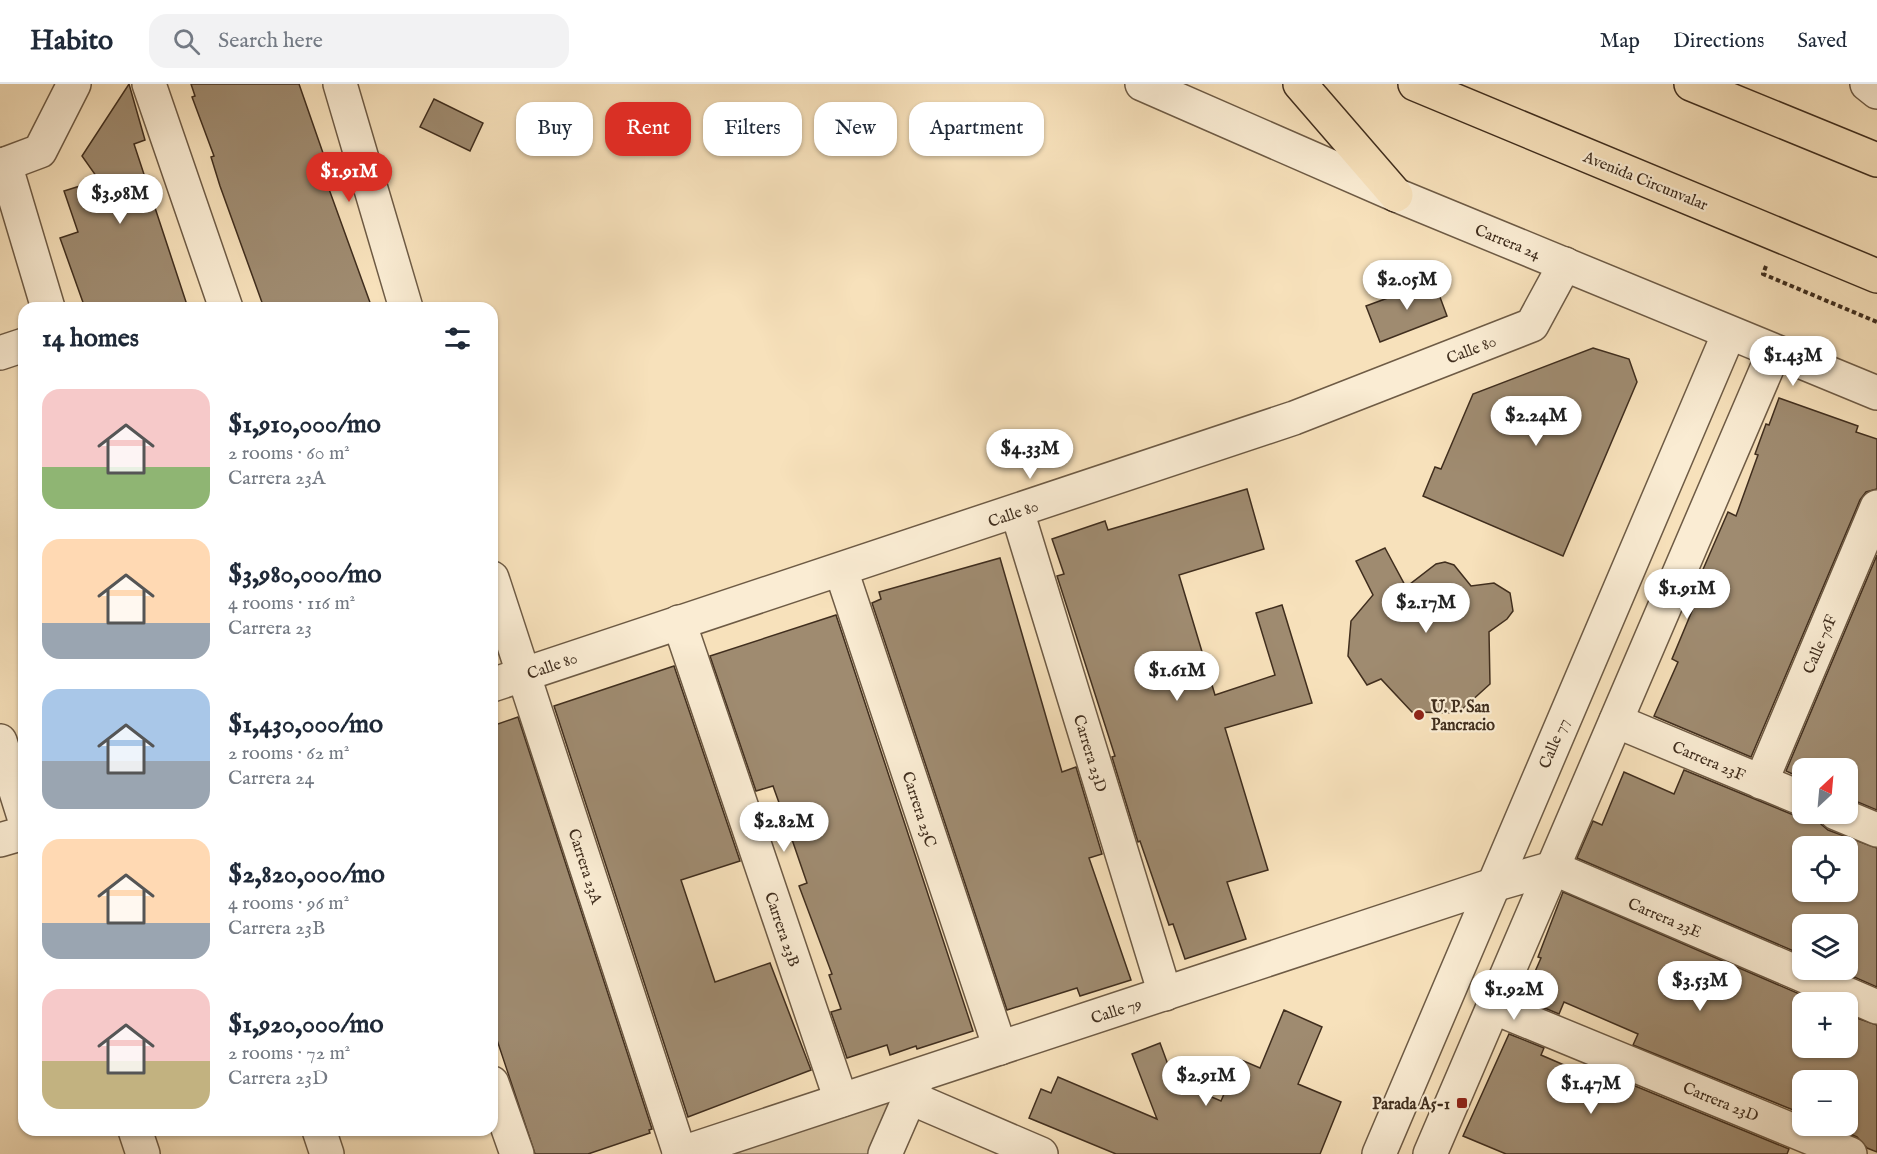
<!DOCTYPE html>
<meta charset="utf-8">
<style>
:root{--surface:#fff;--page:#f2f2f3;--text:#1f2937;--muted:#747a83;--line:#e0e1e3;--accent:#d93025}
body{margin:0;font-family:"IM FELL English",serif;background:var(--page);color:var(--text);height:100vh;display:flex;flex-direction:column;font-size:22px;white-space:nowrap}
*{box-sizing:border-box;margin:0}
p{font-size:20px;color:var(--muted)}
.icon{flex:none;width:33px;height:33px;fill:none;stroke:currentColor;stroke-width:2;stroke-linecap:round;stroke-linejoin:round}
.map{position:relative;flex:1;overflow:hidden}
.details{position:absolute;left:18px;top:218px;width:480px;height:834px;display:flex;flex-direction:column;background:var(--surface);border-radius:18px;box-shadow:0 2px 4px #0004}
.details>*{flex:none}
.hud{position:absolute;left:516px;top:18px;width:570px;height:54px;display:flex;gap:12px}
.needle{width:39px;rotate:26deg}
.buttons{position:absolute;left:1792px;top:674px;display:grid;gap:12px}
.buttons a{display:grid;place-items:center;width:66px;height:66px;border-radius:12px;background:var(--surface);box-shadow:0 2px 4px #0004;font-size:30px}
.price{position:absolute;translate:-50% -51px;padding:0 14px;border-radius:21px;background:#fff;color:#222;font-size:20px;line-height:39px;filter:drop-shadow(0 2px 3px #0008)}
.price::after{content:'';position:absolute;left:50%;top:36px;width:18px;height:14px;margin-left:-9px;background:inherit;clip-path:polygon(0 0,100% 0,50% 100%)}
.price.current{background:var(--accent);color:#fff}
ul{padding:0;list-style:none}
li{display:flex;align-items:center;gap:18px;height:150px;padding:0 24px}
li span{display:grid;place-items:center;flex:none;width:168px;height:120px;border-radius:18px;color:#555}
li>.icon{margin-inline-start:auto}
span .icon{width:72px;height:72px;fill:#fffc;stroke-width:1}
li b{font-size:26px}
h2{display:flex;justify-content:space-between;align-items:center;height:72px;padding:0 24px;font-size:26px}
.pill{padding:0 21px;border-radius:18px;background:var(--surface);box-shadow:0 2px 4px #0004;font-size:21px;line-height:54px}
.pill.current{background:var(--accent);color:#fff}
header{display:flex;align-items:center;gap:36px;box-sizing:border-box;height:84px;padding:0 30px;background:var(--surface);border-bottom:2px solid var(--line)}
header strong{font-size:28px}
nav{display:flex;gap:33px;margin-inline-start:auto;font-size:21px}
.search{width:420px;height:54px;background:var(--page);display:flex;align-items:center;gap:15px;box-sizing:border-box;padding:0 21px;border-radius:18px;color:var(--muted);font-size:22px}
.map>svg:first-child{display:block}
.green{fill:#d8c3a0;stroke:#8c785f;stroke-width:1.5}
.building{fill:#9f8b70;stroke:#402e1e;stroke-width:1.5;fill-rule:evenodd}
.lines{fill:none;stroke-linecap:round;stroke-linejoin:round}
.minor-casing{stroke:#6e5b45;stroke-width:36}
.highway-casing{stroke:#402e1e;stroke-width:36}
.path{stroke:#402e1e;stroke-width:4;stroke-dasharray:4.5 3;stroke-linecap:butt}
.minor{stroke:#faecd3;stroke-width:33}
.highway{stroke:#f7e1bb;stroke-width:33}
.poi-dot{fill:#8f2418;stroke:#faecd3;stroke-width:2}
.labels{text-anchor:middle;stroke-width:4.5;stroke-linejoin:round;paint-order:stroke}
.street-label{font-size:16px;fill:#402e1e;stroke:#faecd3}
.poi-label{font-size:16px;font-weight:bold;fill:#402e1e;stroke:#faecd3;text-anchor:start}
</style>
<header>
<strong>Habito</strong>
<div class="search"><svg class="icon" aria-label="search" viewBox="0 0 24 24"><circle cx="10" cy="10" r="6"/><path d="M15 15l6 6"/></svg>Search here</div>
<nav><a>Map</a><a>Directions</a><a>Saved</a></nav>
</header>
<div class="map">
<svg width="1877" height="1070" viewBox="0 0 1877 1070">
<rect width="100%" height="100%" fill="#f7e1bb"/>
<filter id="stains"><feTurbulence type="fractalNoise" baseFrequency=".00333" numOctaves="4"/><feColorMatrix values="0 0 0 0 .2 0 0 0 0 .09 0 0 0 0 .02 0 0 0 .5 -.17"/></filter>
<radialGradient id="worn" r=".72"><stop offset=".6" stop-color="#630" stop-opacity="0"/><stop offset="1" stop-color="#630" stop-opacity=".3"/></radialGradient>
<path class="green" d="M903 1010 875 1070H707Z"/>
<g class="building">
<path d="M129 0 145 56 134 60 188 224H85L60 154 78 148 64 107 99 96 82 72Z"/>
<path d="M191 0H299L331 92 325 94 372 224H264L220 102 211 73 214 72 192 13 195 12Z"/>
<path d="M434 15 483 39 470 67 420 43Z"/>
<path d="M1434 197 1447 232 1380 258 1366 222Z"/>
<path d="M1593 264 1629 275 1637 298 1563 472 1423 412 1435 383 1441 385 1473 310Z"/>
<path d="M1779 314 1858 342 1856 348 1877 355V405L1866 408 1860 416 1751 673 1654 632 1678 578 1672 575 1697 515 1691 513 1728 428 1736 432 1758 371 1755 370 1766 340 1769 341Z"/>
<path d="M1247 405 1264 465 1179 491 1215 611 1275 591 1256 529 1282 521 1312 619 1225 644 1268 786 1227 798 1246 855 1185 875 1173 840 1169 841 1140 757 1138 758 1112 673 1115 672 1057 492 1064 490 1052 455 1105 437 1108 446Z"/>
<path d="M1385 464 1406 503 1436 480 1445 478 1454 481 1471 502 1494 499 1510 509 1513 527 1507 535 1489 548 1490 600 1458 629 1412 628 1381 595 1367 601 1348 572 1351 537 1373 511 1356 477Z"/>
<path d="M1877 471V726L1848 714V684H1803V695L1786 687Z"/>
<path d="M1000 474 1062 688 1076 683 1102 770 1089 774 1131 896 1080 912 1077 904 1007 926 872 519 881 515 879 508Z"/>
<path d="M836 531 973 947 917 965 916 962 890 971 887 961 847 974 831 928 841 925 829 891 832 890 799 802 807 799 787 741 773 702 756 707 710 572Z"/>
<path d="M674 582 740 777 681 796 715 898 770 879 811 986 688 1033 554 622Z"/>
<path d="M518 633 652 1045 649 1046 650 1049 588 1070H535L492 941V642Z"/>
<path d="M1684 686 1796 732 1806 733 1818 729 1821 740 1828 746 1877 764V903L1836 885H1848V840H1803V871L1577 774 1593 737 1602 741 1624 688 1674 710ZM1803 762H1848V807H1803Z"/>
<path d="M1563 808 1818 918H1803V963H1848V931L1877 941V1068L1867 1064 1857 1053 1829 1041H1848V996H1803V1030L1633 961 1638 950 1564 918 1559 930 1523 915 1541 874 1538 873Z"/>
<path d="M1284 926 1322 943 1298 1000 1341 1018 1320 1070H1116L1029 1034 1041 1005 1051 1009 1058 993 1157 1035 1132 970 1160 959 1174 997 1221 1017 1239 975 1260 984Z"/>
<path d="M1509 950 1544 964 1541 971 1615 1003 1618 995 1789 1065 1787 1070H1506L1463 1052Z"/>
</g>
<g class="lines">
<defs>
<g id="minor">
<path d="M149 0 226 224"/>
<path d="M340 0 406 224"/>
<path d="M1142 0 1396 111 1877 309"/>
<path d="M1867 0 1877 8"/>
<path d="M5 80 48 224"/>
<path d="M0 82 40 67 74 0"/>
<path d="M0 269 24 261"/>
<path d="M1017 427 1165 910"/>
<path d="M841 486 1000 964"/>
<path d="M492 494 680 1070"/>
<path d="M679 538 841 1016"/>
<path d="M492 601 1294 334 1532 241 1565 180"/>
<path d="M1616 637 1803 715"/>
<path d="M0 657 24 733"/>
<path d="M1761 698 1877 423"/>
<path d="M1836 729 1877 746"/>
<path d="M0 756 24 749"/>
<path d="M1553 784 1877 923"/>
<path d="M1493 923 1850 1070"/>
<path d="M492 999 517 1070"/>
<path d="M911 1014 1041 1070"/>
<path d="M135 1046 143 1070"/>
<path d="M319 1046 327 1070"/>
<path d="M679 1070 1493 801 1553 784"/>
<path d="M885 1070 919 992"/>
<path d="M1379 1070 1729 249"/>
<path d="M1430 1070 1774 268"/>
</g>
<g id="highway">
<path d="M1300 0 1396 111"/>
<path d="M1415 0 1877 192"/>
<path d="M1691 0 1877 76"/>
</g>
</defs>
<use href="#minor" class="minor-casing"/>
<use href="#highway" class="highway-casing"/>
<path class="path" d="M1766 182 1763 190 1877 238"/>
<use href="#minor" class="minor"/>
<use href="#highway" class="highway"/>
</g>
<g class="poi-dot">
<circle cx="1419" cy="631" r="6"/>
<rect x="1456" y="1013" width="12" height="12" rx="3"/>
</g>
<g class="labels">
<g class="street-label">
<text transform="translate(1646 96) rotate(22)" y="6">Avenida Circunvalar</text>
<text transform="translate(1508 157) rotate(22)" y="6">Carrera 24</text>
<text transform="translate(1471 265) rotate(-21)" y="6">Calle 80</text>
<text transform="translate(1013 429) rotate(-19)" y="6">Calle 80</text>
<text transform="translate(1819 560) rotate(-67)" y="6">Calle 76F</text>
<text transform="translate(552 581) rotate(-19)" y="6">Calle 80</text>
<text transform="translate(1553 659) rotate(-67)" y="6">Calle 77</text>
<text transform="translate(1091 669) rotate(73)" y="6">Carrera 23D</text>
<text transform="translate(1709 676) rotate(23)" y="6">Carrera 23F</text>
<text transform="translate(920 725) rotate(72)" y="6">Carrera 23C</text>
<text transform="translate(586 782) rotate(72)" y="6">Carrera 23A</text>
<text transform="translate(1665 833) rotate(23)" y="6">Carrera 23E</text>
<text transform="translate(783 845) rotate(71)" y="6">Carrera 23B</text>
<text transform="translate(1116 926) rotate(-18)" y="6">Calle 79</text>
<text transform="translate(1721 1017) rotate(22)" y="6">Carrera 23D</text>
</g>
<g class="poi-label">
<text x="1431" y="628">U. P. San<tspan x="1431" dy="18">Pancracio</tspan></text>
<text x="1450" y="1025" text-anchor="end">Parada A5-1</text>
</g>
</g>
<rect width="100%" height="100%" filter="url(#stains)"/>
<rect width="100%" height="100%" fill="url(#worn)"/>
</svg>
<div class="buttons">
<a><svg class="needle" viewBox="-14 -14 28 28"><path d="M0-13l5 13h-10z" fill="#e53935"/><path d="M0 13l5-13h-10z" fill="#747a83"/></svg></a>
<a><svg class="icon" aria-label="locate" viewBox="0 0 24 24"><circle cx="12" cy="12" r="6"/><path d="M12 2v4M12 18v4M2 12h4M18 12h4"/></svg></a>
<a><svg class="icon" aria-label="layers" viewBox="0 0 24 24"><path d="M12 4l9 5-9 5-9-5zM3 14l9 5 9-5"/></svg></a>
<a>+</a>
<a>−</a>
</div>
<b class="price current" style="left:349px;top:119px">$1.91M</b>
<b class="price" style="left:120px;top:141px">$3.98M</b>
<b class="price" style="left:1407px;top:227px">$2.05M</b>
<b class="price" style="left:1793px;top:303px">$1.43M</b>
<b class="price" style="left:1536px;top:363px">$2.24M</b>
<b class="price" style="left:1030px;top:396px">$4.33M</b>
<b class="price" style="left:1687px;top:536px">$1.91M</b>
<b class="price" style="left:1426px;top:550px">$2.17M</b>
<b class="price" style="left:1177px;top:618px">$1.61M</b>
<b class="price" style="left:784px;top:769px">$2.82M</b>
<b class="price" style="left:1700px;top:928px">$3.53M</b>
<b class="price" style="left:1514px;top:937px">$1.92M</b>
<b class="price" style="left:1206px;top:1023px">$2.91M</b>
<b class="price" style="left:1591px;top:1031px">$1.47M</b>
<div class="hud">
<a class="pill">Buy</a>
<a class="pill current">Rent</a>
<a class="pill">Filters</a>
<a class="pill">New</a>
<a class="pill">Apartment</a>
</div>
<section class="details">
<h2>14 homes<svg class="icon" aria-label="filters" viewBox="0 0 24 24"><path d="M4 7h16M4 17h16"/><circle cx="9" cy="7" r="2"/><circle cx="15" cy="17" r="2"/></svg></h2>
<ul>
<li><span style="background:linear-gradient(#f6c9c9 65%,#8fb573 0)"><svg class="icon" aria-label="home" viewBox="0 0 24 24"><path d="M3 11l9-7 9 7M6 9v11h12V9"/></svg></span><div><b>$1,910,000/mo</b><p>2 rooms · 60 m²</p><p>Carrera 23A</p></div></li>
<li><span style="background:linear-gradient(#ffd9b3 70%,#9aa5b1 0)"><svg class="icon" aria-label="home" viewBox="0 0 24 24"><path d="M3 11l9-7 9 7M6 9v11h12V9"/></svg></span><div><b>$3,980,000/mo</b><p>4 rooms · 116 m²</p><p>Carrera 23</p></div></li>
<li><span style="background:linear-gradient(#a9c7e8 60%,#9aa5b1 0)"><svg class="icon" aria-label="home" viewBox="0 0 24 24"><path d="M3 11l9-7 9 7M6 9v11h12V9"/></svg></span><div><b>$1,430,000/mo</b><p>2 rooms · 62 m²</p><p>Carrera 24</p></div></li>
<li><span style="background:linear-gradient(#ffd9b3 70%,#9aa5b1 0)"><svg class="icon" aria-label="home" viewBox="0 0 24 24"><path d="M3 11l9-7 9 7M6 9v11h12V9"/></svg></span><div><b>$2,820,000/mo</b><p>4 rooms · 96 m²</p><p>Carrera 23B</p></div></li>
<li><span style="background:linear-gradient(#f6c9c9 60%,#c2b280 0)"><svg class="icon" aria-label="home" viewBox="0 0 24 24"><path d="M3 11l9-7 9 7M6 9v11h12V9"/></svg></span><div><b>$1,920,000/mo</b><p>2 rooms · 72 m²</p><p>Carrera 23D</p></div></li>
</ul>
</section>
</div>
